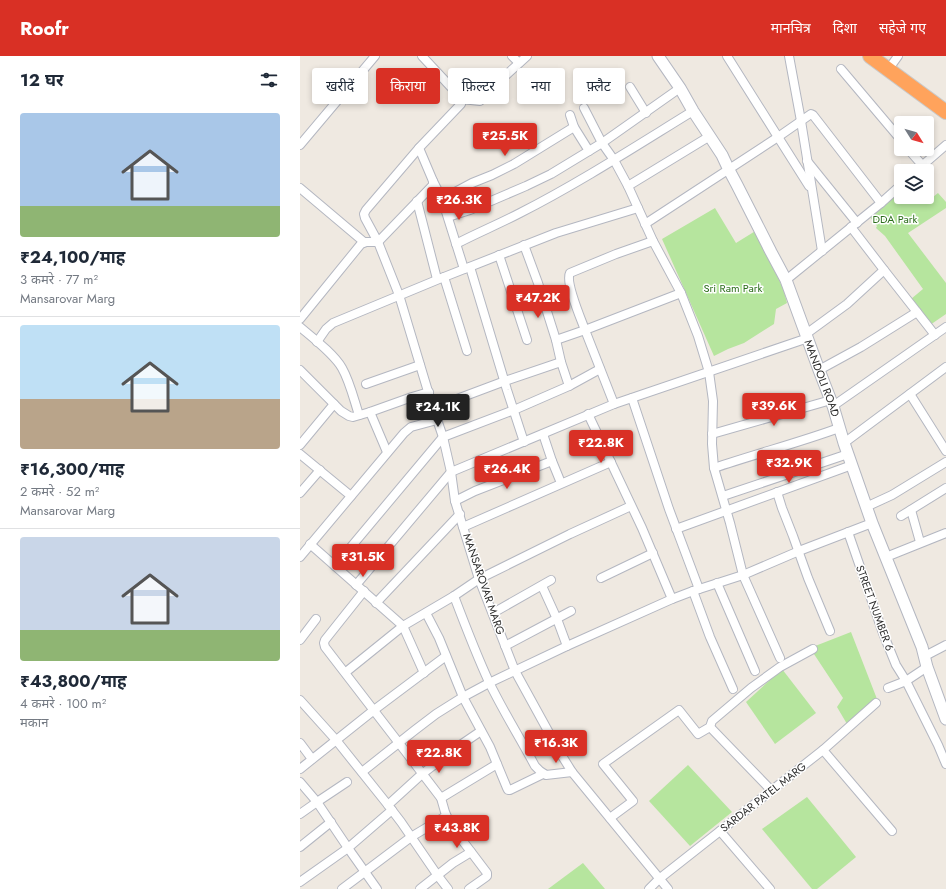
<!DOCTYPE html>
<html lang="hi">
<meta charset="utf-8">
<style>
:root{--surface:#fff;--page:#f6f6f7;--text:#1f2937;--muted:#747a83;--line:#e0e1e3;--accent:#d93025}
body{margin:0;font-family:Jost,"Noto Sans Devanagari",sans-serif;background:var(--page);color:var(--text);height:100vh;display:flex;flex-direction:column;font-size:15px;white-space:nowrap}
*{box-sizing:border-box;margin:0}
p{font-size:13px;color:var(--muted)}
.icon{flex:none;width:22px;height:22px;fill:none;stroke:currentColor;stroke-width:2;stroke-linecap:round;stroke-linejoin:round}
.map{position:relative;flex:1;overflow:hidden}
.drawer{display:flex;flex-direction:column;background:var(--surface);width:300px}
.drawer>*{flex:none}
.hud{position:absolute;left:12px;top:12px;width:380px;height:36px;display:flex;gap:8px}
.needle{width:26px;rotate:127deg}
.buttons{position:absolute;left:594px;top:60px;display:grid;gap:8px}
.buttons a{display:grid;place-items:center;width:40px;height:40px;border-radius:4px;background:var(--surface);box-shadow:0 2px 6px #0003;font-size:20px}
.price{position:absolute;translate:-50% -34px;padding:0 9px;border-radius:4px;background:var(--accent);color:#fff;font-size:13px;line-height:26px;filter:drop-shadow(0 1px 2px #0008)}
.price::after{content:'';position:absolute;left:50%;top:24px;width:12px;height:9px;margin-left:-6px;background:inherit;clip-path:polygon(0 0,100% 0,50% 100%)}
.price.on{background:#222;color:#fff}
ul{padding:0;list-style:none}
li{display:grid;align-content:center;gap:8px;height:212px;padding:0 20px}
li+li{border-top:1px solid var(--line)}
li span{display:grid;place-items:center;height:124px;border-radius:4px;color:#555}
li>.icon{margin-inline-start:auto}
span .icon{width:72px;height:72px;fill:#fffc;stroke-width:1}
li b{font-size:17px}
h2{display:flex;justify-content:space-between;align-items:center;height:48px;padding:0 20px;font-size:17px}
.pill{padding:0 14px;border-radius:4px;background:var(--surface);box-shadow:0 2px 6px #0003;font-size:14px;line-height:36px}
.pill.on{background:var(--accent);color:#fff}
header{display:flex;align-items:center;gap:24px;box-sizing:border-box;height:56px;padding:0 20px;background:var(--accent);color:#fff}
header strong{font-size:19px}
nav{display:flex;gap:22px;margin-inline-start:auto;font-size:14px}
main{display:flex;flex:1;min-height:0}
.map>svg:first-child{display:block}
.green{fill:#b6e59e}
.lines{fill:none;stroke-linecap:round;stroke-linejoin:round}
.street-casing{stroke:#b4b7c1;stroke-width:10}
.secondary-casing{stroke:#b4b7c1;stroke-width:13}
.highway-casing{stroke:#c9c9c9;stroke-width:16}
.street{stroke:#fff;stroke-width:8}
.secondary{stroke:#fff;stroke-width:11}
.highway{stroke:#ffa35c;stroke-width:14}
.labels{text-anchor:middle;stroke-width:3;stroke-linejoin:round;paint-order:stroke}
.park-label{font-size:11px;fill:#2c6e1b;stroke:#fff}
.street-label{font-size:11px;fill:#2e2e2e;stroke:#fff}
</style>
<header>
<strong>Roofr</strong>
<nav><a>मानचित्र</a><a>दिशा</a><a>सहेजे गए</a></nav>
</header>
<main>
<section class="drawer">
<h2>12 घर<svg class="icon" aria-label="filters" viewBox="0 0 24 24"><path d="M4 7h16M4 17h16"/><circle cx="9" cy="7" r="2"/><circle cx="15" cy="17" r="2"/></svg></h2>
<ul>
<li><span style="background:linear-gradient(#a9c7e8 75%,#8fb573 0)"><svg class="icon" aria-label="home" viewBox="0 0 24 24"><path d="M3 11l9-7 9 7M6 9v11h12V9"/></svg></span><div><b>₹24,100/माह</b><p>3 कमरे · 77 m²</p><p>Mansarovar Marg</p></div></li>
<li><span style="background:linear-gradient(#bfe0f5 60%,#b9a48a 0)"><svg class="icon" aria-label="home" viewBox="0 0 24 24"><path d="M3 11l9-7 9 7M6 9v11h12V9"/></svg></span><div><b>₹16,300/माह</b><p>2 कमरे · 52 m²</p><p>Mansarovar Marg</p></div></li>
<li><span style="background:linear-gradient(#c9d6e8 75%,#8fb573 0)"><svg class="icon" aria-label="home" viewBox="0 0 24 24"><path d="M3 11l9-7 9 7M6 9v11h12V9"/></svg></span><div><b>₹43,800/माह</b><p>4 कमरे · 100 m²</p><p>मकान</p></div></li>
</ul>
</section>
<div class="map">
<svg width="646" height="833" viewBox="0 0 646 833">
<rect width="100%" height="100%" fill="#efe9e1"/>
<g class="green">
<path d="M627 127 633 132 628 136 633 141 638 137 646 146V152L608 177 646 227V258L630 269 611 243 623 233 585 180 576 172 577 170 569 160 601 134V141H627Z"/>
<path d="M415 152 436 187 457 174 484 235 487 247 476 253 474 268 444 287 428 293 414 300 362 183Z"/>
<path d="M551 576 577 643 547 668 537 651 543 642 510 592Z"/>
<path d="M482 613 516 657 475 688 446 646Z"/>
<path d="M388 709 432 756 390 790 349 745Z"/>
<path d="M507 741 556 801 517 833H512L462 773Z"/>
<path d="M283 807 305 833H248Z"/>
</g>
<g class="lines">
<defs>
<g id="street">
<path d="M212 0 219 7"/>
<path d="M427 0 478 81 509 130"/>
<path d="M489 0 501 65 522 195"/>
<path d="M593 7 598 0"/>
<path d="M541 13 601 84"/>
<path d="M330 31 346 57"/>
<path d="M162 43 180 45 205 20 227 0"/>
<path d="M284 52 302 87 314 104 328 130"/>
<path d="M270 59 274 71 289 95"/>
<path d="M0 89 75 0"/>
<path d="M119 92 66 154 64 158 65 162 78 186 99 239 133 352 143 381 151 416 155 445 179 523 215 615 259 695 272 716 368 833"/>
<path d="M608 93 623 110"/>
<path d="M507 105 557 167"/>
<path d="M616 115 646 89"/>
<path d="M133 125 142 143 164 213"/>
<path d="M0 132 64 186"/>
<path d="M142 143 172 127 192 119 214 108 274 71"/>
<path d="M117 145 137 223"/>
<path d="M338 152 353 185 381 237 398 280 409 316 413 345 412 388 414 412 430 467 443 519 480 602"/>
<path d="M148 161 170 154 226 130 251 118 302 87 380 32"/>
<path d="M345 168 478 81 511 58 513 59 520 68 581 147"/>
<path d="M551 171 584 214 635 279"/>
<path d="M156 188C177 177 199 168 220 157 279 127 336 90 393 55"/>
<path d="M224 189 238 227 256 284 261 306 269 330"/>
<path d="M199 199 227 284"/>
<path d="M170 211 207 334 224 386"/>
<path d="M144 221 167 295"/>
<path d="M486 224 581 147 601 129"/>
<path d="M0 263 61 188 66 186H78L133 129V125L119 92 161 48 162 43 122 0"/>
<path d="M0 271C13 282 34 298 42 312 50 326 54 344 59 359"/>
<path d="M506 278 547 248 584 214"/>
<path d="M256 284 285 274C281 263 265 226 270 217L316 198 353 185"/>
<path d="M17 286 26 273 33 267 144 221 256 177 338 152 328 130 410 80"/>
<path d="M0 314 41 355 49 360 53 361 70 356 112 341 129 336"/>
<path d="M519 314 561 291 617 256"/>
<path d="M66 328 120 309"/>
<path d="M610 338 646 395"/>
<path d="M332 342 369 453 399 533"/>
<path d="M314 348 285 274 381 237"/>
<path d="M533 350 646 271"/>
<path d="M133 352 205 325 261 306"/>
<path d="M70 356 87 396"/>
<path d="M288 358 342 472 372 543"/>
<path d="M243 378 252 405 261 427"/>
<path d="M412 378 531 344"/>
<path d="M544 387 646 311"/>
<path d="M0 389 34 348"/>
<path d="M0 398 51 440"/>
<path d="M414 412C455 398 498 387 539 372"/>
<path d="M477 436 482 452 493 480 508 522 530 575"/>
<path d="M0 437 20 414"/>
<path d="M423 440 548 398"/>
<path d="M155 445 175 435 252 405"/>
<path d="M566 451 592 439 646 406"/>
<path d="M611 454 620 486"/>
<path d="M601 460 646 432"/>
<path d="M163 471 311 406"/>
<path d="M376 473 552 409"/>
<path d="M548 476 583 577 596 609 606 625 638 689 646 708"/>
<path d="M10 488 103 570 124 617"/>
<path d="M0 501 104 377 111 371 137 364"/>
<path d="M586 501 646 477"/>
<path d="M35 510 143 381 214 354 269 330 300 313"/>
<path d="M301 522 353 497"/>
<path d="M417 527 455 615"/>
<path d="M56 529 151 416 314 348 508 282"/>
<path d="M242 530 257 563 267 590"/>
<path d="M64 535 25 584 24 587 25 591 112 704 141 742 145 756 148 763 159 780 187 817V820L186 821 169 833"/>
<path d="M393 535 410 581 433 633"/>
<path d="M154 540C165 569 176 598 189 626 203 655 220 682 235 710L240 715 246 719 272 716"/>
<path d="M76 547 160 458"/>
<path d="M126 557 139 582 163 641 190 691 207 732 208 734H210L243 718"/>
<path d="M193 557 251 524"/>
<path d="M0 584 16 563"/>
<path d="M205 590 271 555"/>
<path d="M625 600 646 589"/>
<path d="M46 616 103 570 154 540 179 523 270 478 331 450"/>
<path d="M588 632 606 625 627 611"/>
<path d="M0 644 36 684 88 749 101 766 138 820 148 833"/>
<path d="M410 671 471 734"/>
<path d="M0 687 12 703"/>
<path d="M523 694 592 775"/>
<path d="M0 713 74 654 146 600"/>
<path d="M62 716 115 674 136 658 163 641 189 627 267 590 372 543 393 535 443 519 499 495 572 467"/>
<path d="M0 726 17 746 48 792 77 833"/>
<path d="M141 742 197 708"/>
<path d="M88 749 122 718 156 692 181 675"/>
<path d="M0 758 17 746 47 726"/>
<path d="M310 762 333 745 303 708 379 654 398 678 410 671 412 665 451 632 480 611 513 593"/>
<path d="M420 775 470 833"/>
<path d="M0 791 31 766"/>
<path d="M0 826 48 792 92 754"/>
<path d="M42 833 111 781 146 760"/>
<path d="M120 833 153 807 171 796"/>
<path d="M349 833 359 823 523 694 576 647"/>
</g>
<g id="secondary">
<path id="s1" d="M358 0 380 32 393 55 422 99 429 114 437 129 471 196 486 224 519 314 533 350 544 387 572 467 622 591 627 611 646 663"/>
</g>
<path id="highway" d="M570 0 646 56"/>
</defs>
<use href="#street" class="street-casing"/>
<use href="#secondary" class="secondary-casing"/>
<use href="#highway" class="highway-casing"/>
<use href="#street" class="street"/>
<use href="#secondary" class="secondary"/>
<use href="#highway" class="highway"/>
</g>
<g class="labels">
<g class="park-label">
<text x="595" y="167">DDA Park</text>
<text x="433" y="236">Sri Ram Park</text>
</g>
<g class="street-label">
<text dy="4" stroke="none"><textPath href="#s1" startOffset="363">MANDOLI ROAD</textPath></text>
<text transform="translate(184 528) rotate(71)" y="4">MANSAROVAR MARG</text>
<text transform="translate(575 552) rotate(70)" y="4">STREET NUMBER 6</text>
<text transform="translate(463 741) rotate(-38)" y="4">SARDAR PATEL MARG</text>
</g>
</g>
</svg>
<div class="buttons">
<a><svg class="needle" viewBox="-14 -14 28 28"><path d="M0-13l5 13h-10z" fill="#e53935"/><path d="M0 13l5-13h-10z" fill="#747a83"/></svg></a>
<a><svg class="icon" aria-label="layers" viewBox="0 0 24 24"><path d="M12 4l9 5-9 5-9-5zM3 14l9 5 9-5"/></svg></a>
</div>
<b class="price" style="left:205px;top:101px">₹25.5K</b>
<b class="price" style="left:159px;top:165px">₹26.3K</b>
<b class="price" style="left:238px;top:263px">₹47.2K</b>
<b class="price" style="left:474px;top:371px">₹39.6K</b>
<b class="price on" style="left:138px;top:372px">₹24.1K</b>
<b class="price" style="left:301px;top:408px">₹22.8K</b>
<b class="price" style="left:489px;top:428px">₹32.9K</b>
<b class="price" style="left:207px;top:434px">₹26.4K</b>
<b class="price" style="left:63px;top:522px">₹31.5K</b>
<b class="price" style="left:256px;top:708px">₹16.3K</b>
<b class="price" style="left:139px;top:718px">₹22.8K</b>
<b class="price" style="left:157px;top:793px">₹43.8K</b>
<div class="hud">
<a class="pill">खरीदें</a>
<a class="pill on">किराया</a>
<a class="pill">फ़िल्टर</a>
<a class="pill">नया</a>
<a class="pill">फ़्लैट</a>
</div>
</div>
</main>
